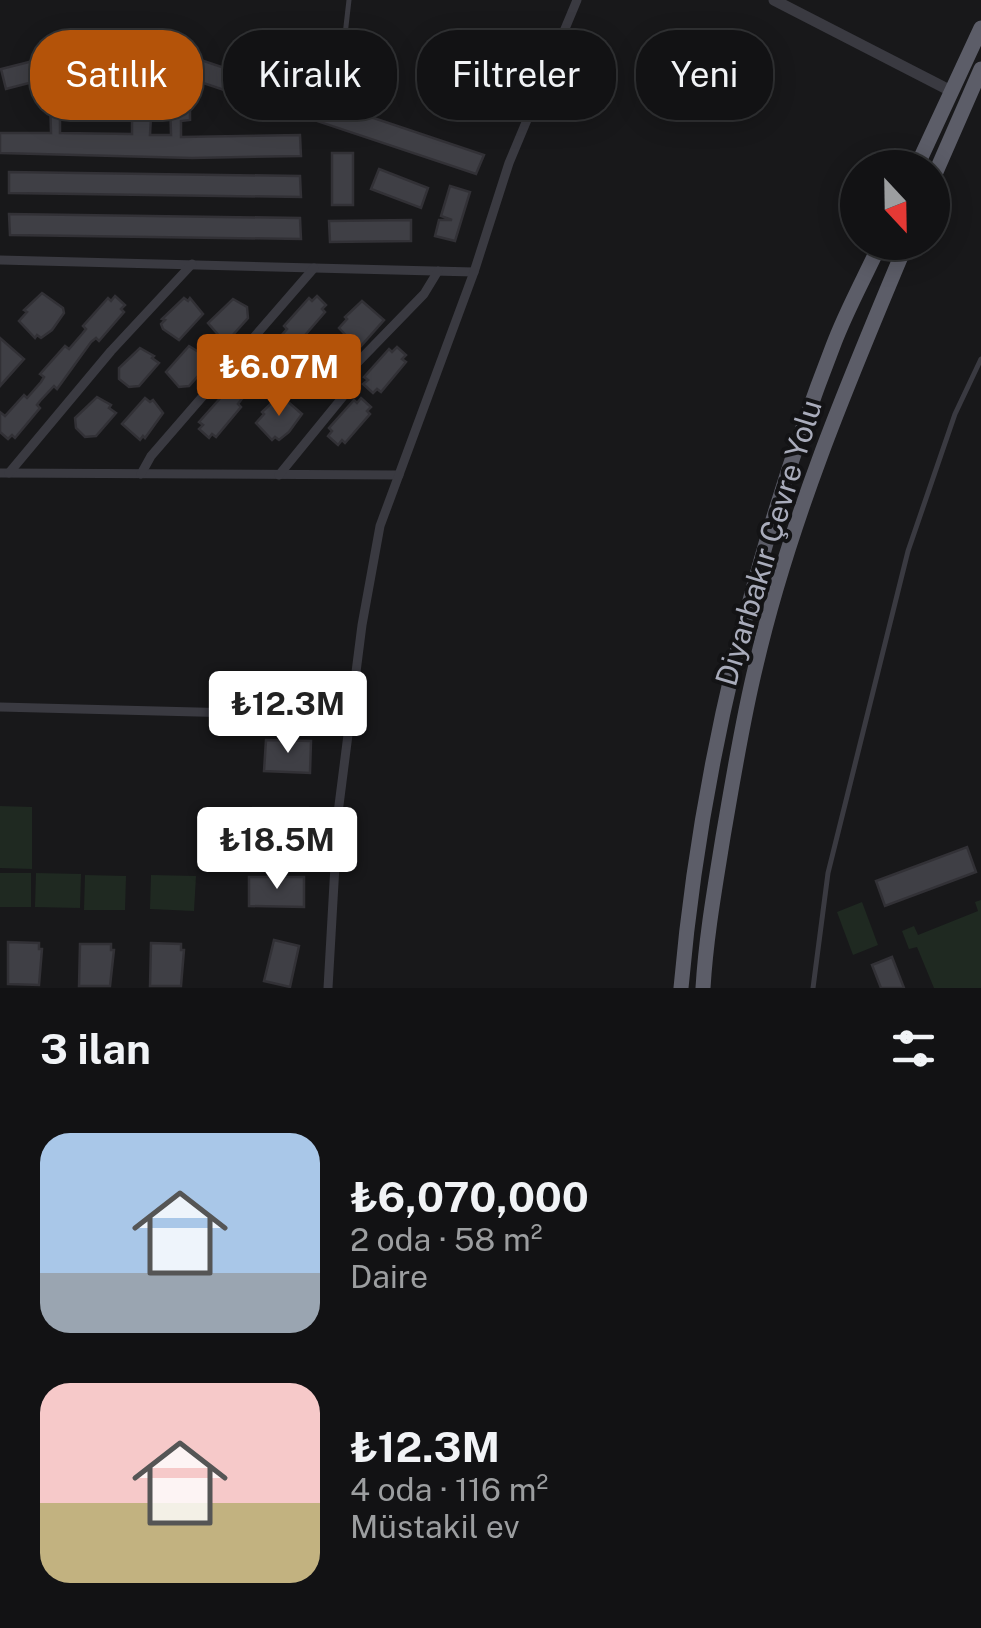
<!DOCTYPE html>
<html lang="tr">
<meta charset="utf-8">
<style>
:root{--surface:#121214;--page:#1f2022;--text:#f1f3f6;--muted:#9c9ea0;--line:#313234;--accent:#b45309}
body{margin:0;font-family:"Public Sans",sans-serif;background:var(--page);color:var(--text);height:100vh;display:flex;flex-direction:column;font-size:38px;white-space:nowrap}
*{box-sizing:border-box;margin:0}
p{font-size:32px;color:var(--muted)}
.icon{flex:none;width:55px;height:55px;fill:none;stroke:currentColor;stroke-width:2;stroke-linecap:round;stroke-linejoin:round}
.map{position:relative;height:988px;overflow:hidden}
.drawer{display:flex;flex-direction:column;background:var(--surface);flex:1}
.drawer>*{flex:none}
.guide{position:absolute;left:30px;top:30px;width:922px;height:90px;display:flex;gap:20px}
.needle{width:65px;rotate:158deg}
.tools{position:absolute;left:840px;top:150px;display:grid;gap:20px}
.tools a{display:grid;place-items:center;width:110px;height:110px;border-radius:50%;background:var(--surface);box-shadow:0 5px 25px #0003,0 0 0 2px var(--line);font-size:50px}
.price{position:absolute;translate:-50% -85px;padding:0 22px;border-radius:10px;background:#fff;color:#222;font-size:32px;line-height:65px;filter:drop-shadow(0 2px 5px #0008)}
.price::after{content:'';position:absolute;left:50%;top:60px;width:30px;height:22px;margin-left:-15px;background:inherit;clip-path:polygon(0 0,100% 0,50% 100%)}
.price.selected{background:var(--accent);color:#fff}
ul{padding:0;list-style:none}
li{display:flex;align-items:center;gap:30px;height:250px;padding:0 40px}
li span{display:grid;place-items:center;flex:none;width:280px;height:200px;border-radius:30px;color:#555}
li>.icon{margin-inline-start:auto}
span .icon{width:120px;height:120px;fill:#fffc;stroke-width:1}
li b{font-size:42px}
h2{display:flex;justify-content:space-between;align-items:center;height:120px;padding:0 40px;font-size:42px}
.tag{padding:0 35px;border-radius:40px;background:var(--surface);box-shadow:0 5px 25px #0003,0 0 0 2px var(--line);font-size:35px;line-height:90px}
.tag.selected{background:var(--accent);color:#fff}
.map>svg:first-child{display:block}
.green{fill:#1f2921}
.building{fill:#3f3f45;stroke:#323136;stroke-width:2.5}
.lines{fill:none;stroke-linecap:round;stroke-linejoin:round}
.service{stroke:#3a3a41;stroke-width:5}
.minor{stroke:#3a3a41;stroke-width:9}
.tertiary{stroke:#3a3a41;stroke-width:11}
.trunk{stroke:#5c5d68;stroke-width:15}
.labels{text-anchor:middle;stroke-width:8;stroke-linejoin:round;paint-order:stroke}
.street-label{font-size:30px;fill:#a9acbb;stroke:#131315}
</style>
<div class="map">
<svg width="981" height="988" viewBox="0 0 981 988">
<rect width="100%" height="100%" fill="#18181a"/>
<g class="green">
<path d="M0 806 32 807V869L0 868Z"/>
<rect x="0" y="873" width="31" height="34"/>
<path d="M36 873 81 874 80 908 35 907Z"/>
<path d="M85 875 126 876 125 910H84Z"/>
<path d="M151 875 196 876 194 911 150 909Z"/>
<path d="M981 900V988H934L917 947 909 949 902 931 914 926 918 935 978 911 975 902Z"/>
<path d="M862 902 878 945 853 955 837 912Z"/>
</g>
<g class="building">
<path d="M108 42 114 61 6 89 1 69Z"/>
<path d="M174 51 484 155 476 174 167 71Z"/>
<path d="M70 96 71 117 60 118V133L132 134V99L152 98 150 135H171L170 100 190 99V120L181 121V137L300 135 301 156 192 158 0 153V133H51L50 97Z"/>
<rect x="332" y="153" width="21" height="52"/>
<path d="M379 169 428 188 421 208 371 189Z"/>
<path d="M9 172 300 176 301 197 9 193Z"/>
<path d="M450 186 470 192 455 241 435 236 439 220H452L441 216Z"/>
<path d="M9 214 300 218 301 239 10 235Z"/>
<path d="M411 220V241L330 242 329 221Z"/>
<path d="M42 293 63 308 64 313 52 330 41 338 37 335 35 338 19 321 27 312 24 310Z"/>
<path d="M115 296 125 305 121 309 124 312 99 341 96 338 91 342 57 389 54 386 40 401 37 405 40 408 15 438 12 435 8 439 0 432V412L5 416 24 395 27 398 41 382 44 377 40 374 65 346 69 349 82 334 86 329 83 326 108 298 111 301Z"/>
<path d="M317 296 326 305 322 309 325 312 300 341 297 338 292 341 279 357 282 360 278 365 257 389 253 386 241 400 238 404 241 407 216 437 212 434 209 438 199 429 203 425 199 422 224 394 228 397 241 383 244 377 240 374 265 346 268 349 273 345 287 329 284 326 309 298 312 301Z"/>
<path d="M184 298 188 301 190 298 203 314 179 340 163 329 161 324 165 320 162 319Z"/>
<path d="M233 299 247 307 248 318 231 337 221 338 208 323Z"/>
<path d="M362 301 384 320 361 346 358 342 355 345 339 328 347 319 345 317Z"/>
<path d="M0 338 24 359 0 386Z"/>
<path d="M189 346 205 356 206 367 189 386 179 387 166 372Z"/>
<path d="M397 347 406 355 402 359 406 362 381 392 377 389 373 393 363 384 368 380 364 377 389 349 392 352Z"/>
<path d="M140 348 154 356 152 358 159 363 139 386 129 387 119 379V368Z"/>
<path d="M320 348 342 367 329 384 319 393 315 389 312 392 297 375 304 366 302 364Z"/>
<path d="M280 395 302 414 289 432 279 440 275 437 272 440 256 423 264 414 262 412Z"/>
<path d="M97 397 111 405 109 408 116 413 96 436 85 437 76 428 75 418Z"/>
<path d="M145 398 150 402 153 400 163 413 145 438 143 436 140 440 122 424Z"/>
<path d="M361 398 371 407 367 411 370 414 345 443 342 440 338 445 328 436 332 431 329 428 354 400 357 403Z"/>
<path d="M266 740 311 741 310 773 264 771Z"/>
<rect x="253" y="808" width="55" height="29"/>
<path d="M967 847 976 872 885 906 876 881Z"/>
<path d="M249 877H304V907L249 906Z"/>
<path d="M274 940 299 946 290 987 264 981Z"/>
<path d="M8 942 39 943V949H42L39 985 8 984Z"/>
<path d="M151 943 181 944V950H184L181 986H150Z"/>
<path d="M80 944H111V950H114L110 986H79Z"/>
<path d="M892 957 904 988H881L872 965Z"/>
</g>
<g class="lines">
<g class="service">
<path d="M348 52 345 35 349 0"/>
<path d="M813 988 828 873 908 551 955 414 981 359"/>
</g>
<g class="minor">
<path d="M0 260 474 272"/>
<path d="M0 473 399 475"/>
<path d="M9 473 111 351 192 264"/>
<path d="M141 474 151 456 314 268"/>
<path d="M279 475 346 393 356 364 424 294 438 271"/>
<path d="M0 707 352 716"/>
<path d="M328 988 338 813 362 625 380 526 474 272 509 163 577 0"/>
</g>
<path class="tertiary" d="M774 0 951 91"/>
<g class="trunk">
<path d="M916 168 981 28"/>
<path d="M932 181 981 69"/>
<path d="M681 988C700 772 754 549 833 346 846 311 865 277 881 242"/>
<path d="M703 988C706 937 715 887 723 837 733 780 742 722 756 665 790 519 849 380 907 242"/>
</g>
</g>
<g class="labels">
<g class="street-label">
<text transform="translate(769 543) rotate(-73)" y="10">Diyarbakır Çevre Yolu</text>
</g>
</g>
</svg>
<div class="tools">
<a><svg class="needle" viewBox="-14 -14 28 28"><path d="M0-13l5 13h-10z" fill="#e53935"/><path d="M0 13l5-13h-10z" fill="#9c9ea0"/></svg></a>
</div>
<b class="price selected" style="left:279px;top:419px">₺6.07M</b>
<b class="price" style="left:288px;top:756px">₺12.3M</b>
<b class="price" style="left:277px;top:892px">₺18.5M</b>
<div class="guide">
<a class="tag selected">Satılık</a>
<a class="tag">Kiralık</a>
<a class="tag">Filtreler</a>
<a class="tag">Yeni</a>
</div>
</div>
<section class="drawer">
<h2>3 ilan<svg class="icon" aria-label="filters" viewBox="0 0 24 24"><path d="M4 7h16M4 17h16"/><circle cx="9" cy="7" r="2"/><circle cx="15" cy="17" r="2"/></svg></h2>
<ul>
<li><span style="background:linear-gradient(#a9c7e8 70%,#9aa5b1 0)"><svg class="icon" aria-label="home" viewBox="0 0 24 24"><path d="M3 11l9-7 9 7M6 9v11h12V9"/></svg></span><div><b>₺6,070,000</b><p>2 oda · 58 m²</p><p>Daire</p></div></li>
<li><span style="background:linear-gradient(#f6c9c9 60%,#c2b280 0)"><svg class="icon" aria-label="home" viewBox="0 0 24 24"><path d="M3 11l9-7 9 7M6 9v11h12V9"/></svg></span><div><b>₺12.3M</b><p>4 oda · 116 m²</p><p>Müstakil ev</p></div></li>
</ul>
</section>
